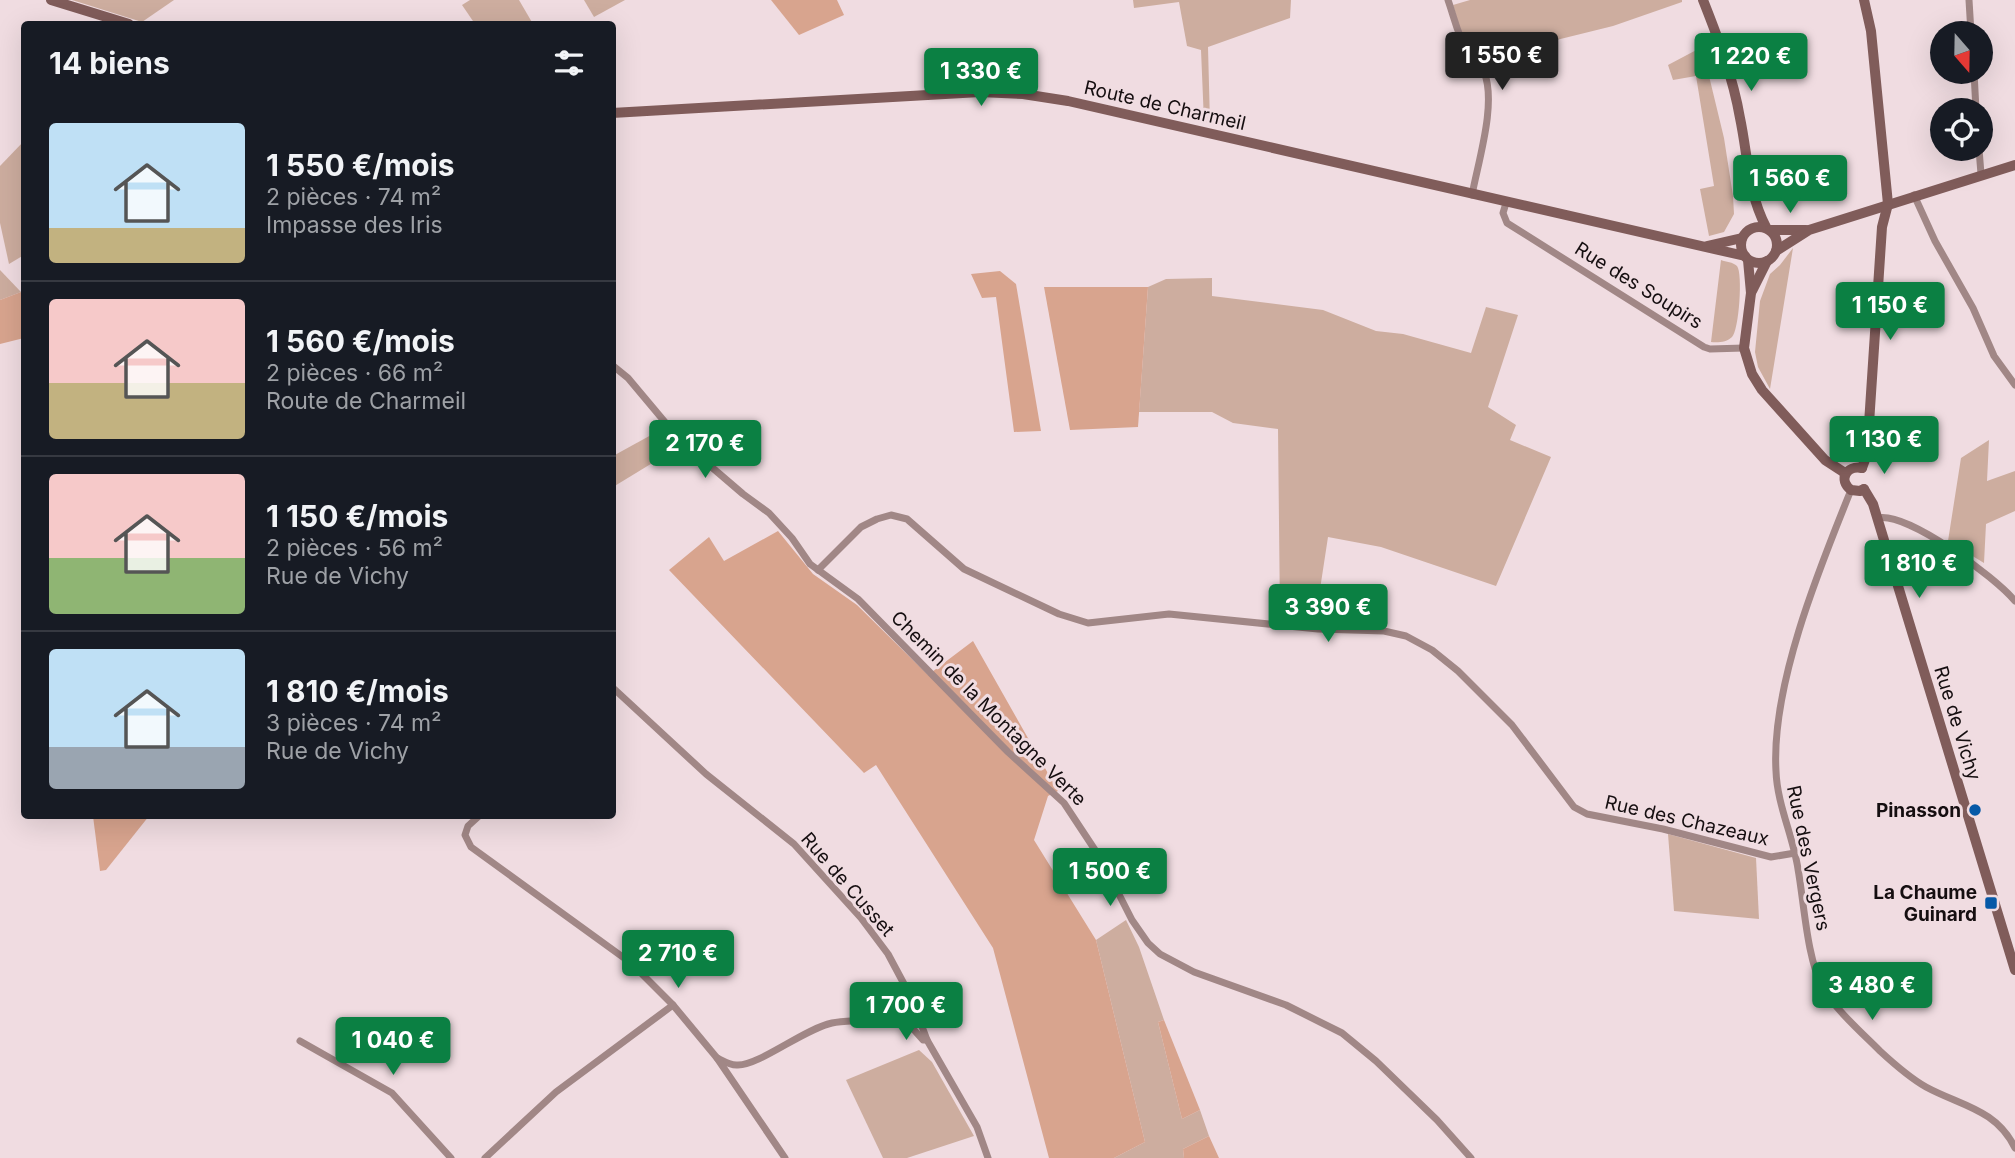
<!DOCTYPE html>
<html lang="fr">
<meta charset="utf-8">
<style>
:root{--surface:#171b24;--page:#20242c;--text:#f1f3f6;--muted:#9ea1a6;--line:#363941;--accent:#0b8043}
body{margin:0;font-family:Inter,sans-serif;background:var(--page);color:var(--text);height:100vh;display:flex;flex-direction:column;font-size:26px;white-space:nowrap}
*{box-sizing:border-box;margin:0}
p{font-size:23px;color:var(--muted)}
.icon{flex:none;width:38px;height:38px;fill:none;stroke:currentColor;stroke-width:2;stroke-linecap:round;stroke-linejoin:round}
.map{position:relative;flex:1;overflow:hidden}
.side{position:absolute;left:21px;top:21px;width:595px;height:798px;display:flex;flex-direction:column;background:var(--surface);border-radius:7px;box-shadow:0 7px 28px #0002}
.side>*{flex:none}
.needle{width:46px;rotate:160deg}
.buttons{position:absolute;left:1930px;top:21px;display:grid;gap:14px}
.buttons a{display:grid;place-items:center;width:63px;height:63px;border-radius:50%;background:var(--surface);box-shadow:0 7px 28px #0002;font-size:35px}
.price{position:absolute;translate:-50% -60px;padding:0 16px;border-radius:7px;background:var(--accent);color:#fff;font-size:23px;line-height:46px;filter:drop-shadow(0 2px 4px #0008)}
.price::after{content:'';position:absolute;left:50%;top:42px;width:21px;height:16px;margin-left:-10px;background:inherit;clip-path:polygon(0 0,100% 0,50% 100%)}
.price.current{background:#222;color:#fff}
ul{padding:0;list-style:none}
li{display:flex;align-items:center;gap:21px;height:175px;padding:0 28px}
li+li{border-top:2px solid var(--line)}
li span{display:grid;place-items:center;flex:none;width:196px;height:140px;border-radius:7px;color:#555}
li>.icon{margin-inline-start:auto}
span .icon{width:84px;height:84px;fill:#fffc;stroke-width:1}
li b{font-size:30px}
h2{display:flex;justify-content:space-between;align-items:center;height:84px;padding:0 28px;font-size:30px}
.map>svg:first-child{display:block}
.green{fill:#cdad9f}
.forest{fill:#d8a48e}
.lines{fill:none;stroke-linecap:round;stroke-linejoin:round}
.street{stroke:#a18786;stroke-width:7}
.secondary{stroke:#805c5a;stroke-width:10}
.poi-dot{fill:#0659a7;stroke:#f0dce1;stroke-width:2.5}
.labels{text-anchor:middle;stroke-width:6;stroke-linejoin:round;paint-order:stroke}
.street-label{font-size:19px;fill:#150e10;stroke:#f0dce1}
.poi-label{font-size:19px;font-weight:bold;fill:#150e10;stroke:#f0dce1;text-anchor:end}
</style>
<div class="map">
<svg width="2015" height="1158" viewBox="0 0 2015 1158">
<rect width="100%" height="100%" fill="#f0dce1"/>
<g class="green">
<path d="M72 0H174L142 22Z"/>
<path d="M470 0H519L533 24H475L462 5Z"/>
<path d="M584 0H625L594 17Z"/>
<path d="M1133 0H1291L1290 18 1208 47 1210 123 1204 122 1201 50 1187 46 1179 2 1134 8Z"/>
<path d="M1470 0H1682V2L1613 26 1480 59C1462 46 1459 24 1453 5Z"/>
<path d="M1702 47 1724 138 1733 196 1734 214 1724 232 1709 236 1700 189 1714 186 1696 76 1673 80 1668 65Z"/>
<path d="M24 141V255L9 264 0 223V166Z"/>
<path d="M1793 248 1770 389 1758 367 1755 352 1760 301 1770 274 1780 265Z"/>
<path d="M1721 260C1726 262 1733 262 1737 266 1743 273 1739 331 1732 337 1727 342 1718 343 1711 342Z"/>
<path d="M0 270 21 292 0 300Z"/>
<path d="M1212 278V296L1323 310 1376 331 1403 334 1471 353 1486 307 1518 315 1488 407 1516 425 1510 440 1551 457 1496 586 1381 547 1328 537 1315 622 1280 617 1278 429 1233 423 1212 412H1139L1148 287 1166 279Z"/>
<path d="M662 429 677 448 613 487V456Z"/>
<path d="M1989 440 1987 481 2015 471V511L1986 524 1984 563 1948 541 1961 458Z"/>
<path d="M1668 834 1756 858 1759 919 1674 911Z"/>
<path d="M1126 920 1139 947 1164 1020 1158 1022 1182 1119 1200 1110 1209 1136 1183 1149 1184 1158H1114L1145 1142 1096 940Z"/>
<path d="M919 1050 932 1062 974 1136 907 1158H883L846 1080Z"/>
</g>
<g class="forest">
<path d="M771 0H837L844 15 799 35Z"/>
<path d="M1000 271 1016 284 1041 431 1014 432 996 297 982 298 971 274Z"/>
<path d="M1044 287H1148L1138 427 1070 430Z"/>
<path d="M21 292 24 295V338L0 344V300Z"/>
<path d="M778 531 813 574 857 605 928 675 973 641 1058 791 1048 796 1034 840 1096 940 1145 1142 1114 1158H1049L993 948 876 765 864 773 669 570 709 537 724 561Z"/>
<path d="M93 816H149L106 870 100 871Z"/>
<path d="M1164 1020 1200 1110 1182 1119 1158 1022Z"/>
<path d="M1209 1136 1219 1158H1184L1183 1149Z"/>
</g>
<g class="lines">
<g class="street">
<path d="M1448 0C1454 17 1458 36 1467 51 1471 59 1480 63 1484 72 1497 103 1478 162 1472 195"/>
<path d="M1969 0 1971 33"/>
<path d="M1974 72 1976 110"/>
<path d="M1979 149 1981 174"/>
<path d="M1914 195 1935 241 1973 308 1994 356 2015 385"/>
<path d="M1506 203 1503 213 1507 223 1704 347 1710 349 1744 348"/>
<path d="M612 365 628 378 680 440 743 494 769 513 792 538 810 564 858 599 1008 752 1064 803 1101 859 1132 920 1148 943 1160 954 1194 972 1286 1005 1342 1033 1376 1061 1437 1120 1471 1158"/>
<path d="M1851 490C1819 569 1771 686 1776 771 1777 804 1793 836 1798 869 1804 902 1807 960 1823 988 1835 1009 1862 1033 1880 1051 1893 1063 1910 1078 1926 1087 1961 1106 1996 1109 2015 1148"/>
<path d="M1878 518C1908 512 1995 577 2015 601"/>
<path d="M818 570 861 527 877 519 891 515 907 519 964 569 1059 614 1088 623 1169 614 1318 629 1384 631 1406 636 1432 650 1458 671 1512 725 1574 807 1587 814 1663 829 1771 857 1795 853"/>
<path d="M612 687 706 774 794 844 861 918 888 954 911 997 927 1040 977 1127 988 1158"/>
<path d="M479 816 468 826 465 835 471 847 631 963 673 1005 717 1058C723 1061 731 1066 738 1065 760 1065 804 1029 832 1023 850 1019 887 1023 901 1010 904 1007 908 1002 911 997"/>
<path d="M899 1013 923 1040H927"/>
<path d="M300 1041 392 1093 451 1158"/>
<path d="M717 1058 785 1158"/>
<path d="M485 1158 556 1092 673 1005"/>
</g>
<g class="secondary">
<path d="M51 0 129 24"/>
<path d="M1703 0C1718 38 1733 77 1740 118 1748 156 1748 193 1766 227"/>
<path d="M612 113 980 92 1023 94 1068 101 1745 256"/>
<circle cx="1759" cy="245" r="18"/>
<path d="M1770 230H1806"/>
<path d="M1707 246 1742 238"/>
<path d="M1776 251 1809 230 2015 165"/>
<path d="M1748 260 1751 293 1744 348 1752 374 1762 390 1825 460 1845 473"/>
<path d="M1752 291 1767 261"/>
<path d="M1862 468 1867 454 1882 227 1888 204 1871 31 1864 0"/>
<path d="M1862 468C1846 465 1838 480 1851 490L1860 491 1864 489"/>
<path d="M1864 489 1873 504 2015 970"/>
</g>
</g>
<g class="poi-dot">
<circle cx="1975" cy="810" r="7"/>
<rect x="1984" y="896" width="14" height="14" rx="3.5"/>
</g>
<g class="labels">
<g class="street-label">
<text transform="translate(1165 105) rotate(13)" y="7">Route de Charmeil</text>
<text transform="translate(1639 285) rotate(32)" y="7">Rue des Soupirs</text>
<text transform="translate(989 708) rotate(45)" y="7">Chemin de la Montagne Verte</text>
<text transform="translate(1958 723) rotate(73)" y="7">Rue de Vichy</text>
<text transform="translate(1687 820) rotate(13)" y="7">Rue des Chazeaux</text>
<text transform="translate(1809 858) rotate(78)" y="7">Rue des Vergers</text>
<text transform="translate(848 884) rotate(49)" y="7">Rue de Cusset</text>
</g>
<g class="poi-label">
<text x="1961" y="817">Pinasson</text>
<text x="1977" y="899">La Chaume<tspan x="1977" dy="22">Guinard</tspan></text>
</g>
</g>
</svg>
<div class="buttons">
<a><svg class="needle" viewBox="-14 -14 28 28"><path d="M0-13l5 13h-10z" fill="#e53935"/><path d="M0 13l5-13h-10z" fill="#9ea1a6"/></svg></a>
<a><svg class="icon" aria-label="locate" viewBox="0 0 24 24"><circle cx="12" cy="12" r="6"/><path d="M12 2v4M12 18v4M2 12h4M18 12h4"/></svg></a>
</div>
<b class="price current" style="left:1502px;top:92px">1 550 €</b>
<b class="price" style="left:1751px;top:93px">1 220 €</b>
<b class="price" style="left:981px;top:108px">1 330 €</b>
<b class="price" style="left:1790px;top:215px">1 560 €</b>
<b class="price" style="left:1890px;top:342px">1 150 €</b>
<b class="price" style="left:1884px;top:476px">1 130 €</b>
<b class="price" style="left:705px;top:480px">2 170 €</b>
<b class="price" style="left:1919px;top:600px">1 810 €</b>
<b class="price" style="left:1328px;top:644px">3 390 €</b>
<b class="price" style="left:1110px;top:908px">1 500 €</b>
<b class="price" style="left:678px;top:990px">2 710 €</b>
<b class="price" style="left:1872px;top:1022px">3 480 €</b>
<b class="price" style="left:906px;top:1042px">1 700 €</b>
<b class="price" style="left:393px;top:1077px">1 040 €</b>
<section class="side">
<h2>14 biens<svg class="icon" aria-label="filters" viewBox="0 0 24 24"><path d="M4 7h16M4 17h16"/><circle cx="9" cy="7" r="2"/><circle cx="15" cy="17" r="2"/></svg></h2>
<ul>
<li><span style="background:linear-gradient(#bfe0f5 75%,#c2b280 0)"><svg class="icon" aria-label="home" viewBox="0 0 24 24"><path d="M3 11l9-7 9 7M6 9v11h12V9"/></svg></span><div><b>1 550 €/mois</b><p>2 pièces · 74 m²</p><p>Impasse des Iris</p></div></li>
<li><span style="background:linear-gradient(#f6c9c9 60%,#c2b280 0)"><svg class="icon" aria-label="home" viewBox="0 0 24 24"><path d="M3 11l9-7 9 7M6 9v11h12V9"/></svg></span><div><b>1 560 €/mois</b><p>2 pièces · 66 m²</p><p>Route de Charmeil</p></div></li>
<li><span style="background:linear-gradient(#f6c9c9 60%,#8fb573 0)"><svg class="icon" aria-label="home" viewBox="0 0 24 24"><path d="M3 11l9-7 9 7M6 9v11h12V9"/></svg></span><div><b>1 150 €/mois</b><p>2 pièces · 56 m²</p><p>Rue de Vichy</p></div></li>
<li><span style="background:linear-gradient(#bfe0f5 70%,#9aa5b1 0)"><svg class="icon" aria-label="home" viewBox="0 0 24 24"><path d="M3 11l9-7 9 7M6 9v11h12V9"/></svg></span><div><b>1 810 €/mois</b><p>3 pièces · 74 m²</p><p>Rue de Vichy</p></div></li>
</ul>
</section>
</div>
